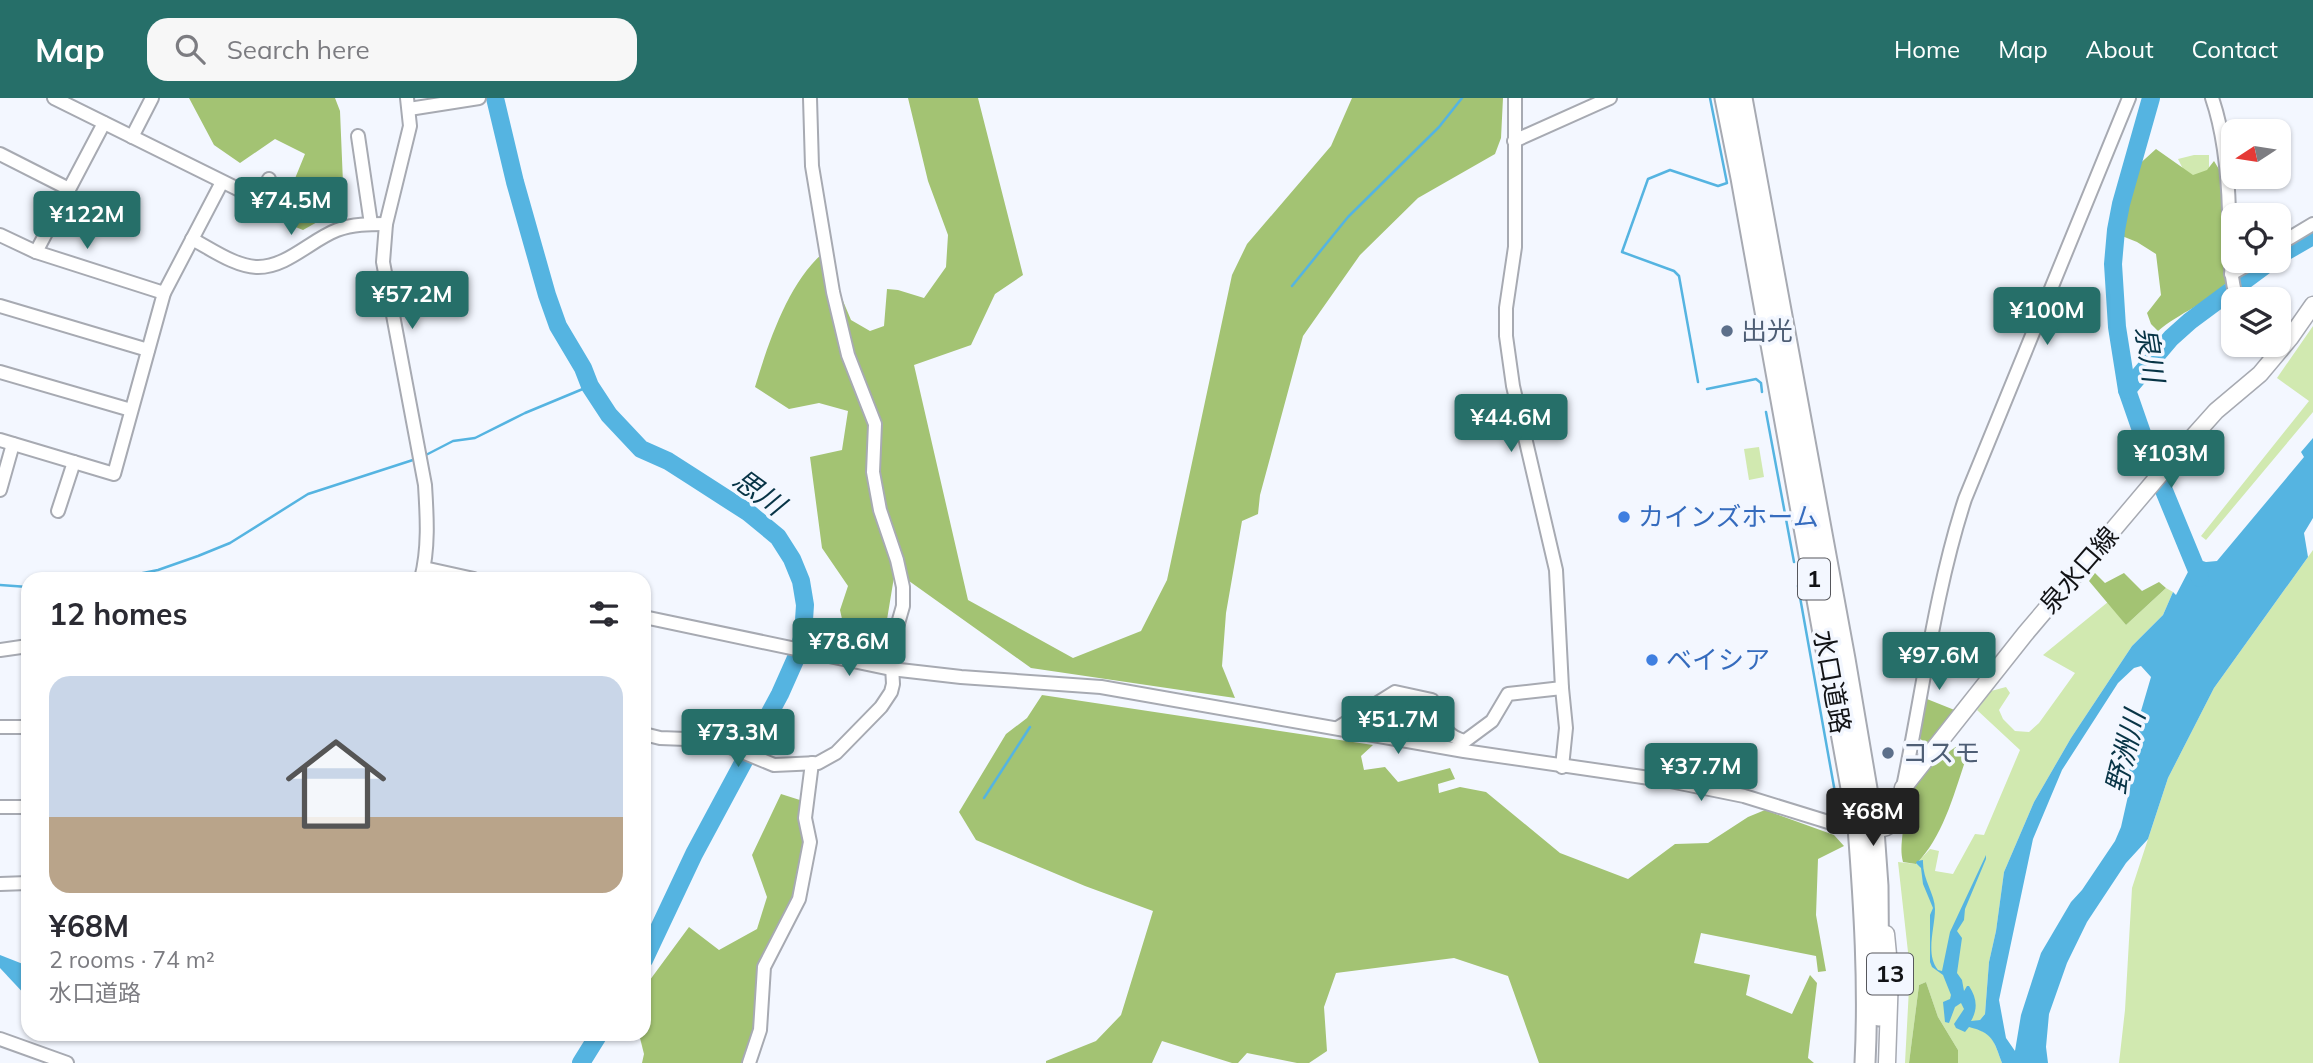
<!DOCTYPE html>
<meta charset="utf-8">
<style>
:root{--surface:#fff;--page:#f7f7f7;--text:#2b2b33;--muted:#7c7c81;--accent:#266f69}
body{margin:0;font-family:Mulish,"Noto Sans JP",sans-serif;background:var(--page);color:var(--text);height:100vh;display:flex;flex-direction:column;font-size:26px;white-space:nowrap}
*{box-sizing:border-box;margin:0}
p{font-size:23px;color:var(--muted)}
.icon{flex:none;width:38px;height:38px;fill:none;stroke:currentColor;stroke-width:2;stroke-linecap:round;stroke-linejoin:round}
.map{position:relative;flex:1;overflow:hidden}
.side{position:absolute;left:21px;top:474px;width:630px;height:469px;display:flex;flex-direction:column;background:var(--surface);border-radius:21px;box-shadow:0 2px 5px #0004}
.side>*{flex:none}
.needle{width:46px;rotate:258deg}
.tools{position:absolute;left:2221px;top:21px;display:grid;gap:14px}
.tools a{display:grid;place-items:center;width:70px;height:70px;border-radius:14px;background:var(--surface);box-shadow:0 2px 5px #0004;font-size:35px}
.price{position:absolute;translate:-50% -60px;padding:0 16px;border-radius:7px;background:var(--accent);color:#fff;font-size:23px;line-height:46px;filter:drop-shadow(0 2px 4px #0008)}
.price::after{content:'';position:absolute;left:50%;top:42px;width:21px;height:16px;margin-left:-10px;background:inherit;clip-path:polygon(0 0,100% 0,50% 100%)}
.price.active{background:#222;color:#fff}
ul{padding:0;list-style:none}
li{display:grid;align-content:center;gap:14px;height:371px;padding:0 28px}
li span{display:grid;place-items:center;height:217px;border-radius:21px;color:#555}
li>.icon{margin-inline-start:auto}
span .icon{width:126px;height:126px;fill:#fffc;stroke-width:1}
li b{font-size:30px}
h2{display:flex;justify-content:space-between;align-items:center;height:84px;padding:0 28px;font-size:30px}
header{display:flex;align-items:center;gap:42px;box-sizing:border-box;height:98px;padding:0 35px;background:var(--accent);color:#fff}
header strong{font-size:33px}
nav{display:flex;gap:38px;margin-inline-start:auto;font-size:24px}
.search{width:490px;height:63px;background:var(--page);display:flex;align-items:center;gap:18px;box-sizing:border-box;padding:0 24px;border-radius:21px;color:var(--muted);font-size:26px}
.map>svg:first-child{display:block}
.green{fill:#d1e9b0}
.forest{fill:#a3c373}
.water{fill:#55b4e1;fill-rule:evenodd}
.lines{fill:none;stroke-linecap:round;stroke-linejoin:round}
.stream{stroke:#55b4e1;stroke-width:2.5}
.river{stroke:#55b4e1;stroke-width:18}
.minor-casing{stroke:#a7aab2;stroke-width:16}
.major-casing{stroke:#a7aab2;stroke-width:19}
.highway-casing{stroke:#a7aab2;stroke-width:23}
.minor{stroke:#fff;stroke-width:12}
.major{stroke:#fff;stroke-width:16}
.highway{stroke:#fff;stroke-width:19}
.service-dot{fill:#5c6f8a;stroke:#f3f7ff;stroke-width:2.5}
.shop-dot{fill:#3f7fe0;stroke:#f3f7ff;stroke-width:2.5}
.labels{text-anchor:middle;stroke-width:7;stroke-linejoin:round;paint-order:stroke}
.shield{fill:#f3f7ff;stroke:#56575c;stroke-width:2}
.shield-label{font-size:24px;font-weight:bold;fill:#121316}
.service-label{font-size:26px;fill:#4e5e75;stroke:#f3f7ff;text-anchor:start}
.shop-label{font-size:26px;fill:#366cbe;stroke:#f3f7ff;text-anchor:start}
.street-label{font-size:26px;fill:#121316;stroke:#f3f7ff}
.water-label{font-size:28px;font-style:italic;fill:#073446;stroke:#f3f7ff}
</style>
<header>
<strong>Map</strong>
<div class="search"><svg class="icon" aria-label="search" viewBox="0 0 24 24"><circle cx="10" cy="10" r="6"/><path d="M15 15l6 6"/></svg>Search here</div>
<nav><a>Home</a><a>Map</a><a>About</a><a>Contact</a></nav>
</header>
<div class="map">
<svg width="2313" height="965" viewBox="0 0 2313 965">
<rect width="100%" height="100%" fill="#f3f7ff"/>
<g class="green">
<path d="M2194 57H2209V76L2195 78 2185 75 2178 61Z"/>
<path d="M2313 228V314L2206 442 2201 438 2309 303 2277 280Z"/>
<path d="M1759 349 1764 379 1749 382 1744 351Z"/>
<path d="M2313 452V965H2119L2125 912 2132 790 2168 680 2214 590Z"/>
<path d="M2166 490 2173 494 2163 517 2132 548 2071 640 2034 704 2004 774 1996 833 1989 864 1985 916 1980 922 1972 924 1969 928C1994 936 1993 941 2002 965H1958V952L1938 919 1926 884 1919 887 1909 965H1905L1910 872 1898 764 1916 766 1930 751 1939 753 1935 773 1953 776 1975 736 1984 737 2020 652 1977 612 1991 593 2006 589 2010 595 1999 612 2003 621 2015 633 2029 634 2039 625 2075 575 2043 557 2108 504 2126 527Z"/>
</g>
<g class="forest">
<path d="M189 0H335L340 13 344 109 303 132 278 122 305 56 275 41 240 65 214 47Z"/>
<path d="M908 0H978L1023 177 995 196 971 247 914 267 968 502 1073 560 1141 533 1167 482 1232 177 1247 146 1331 48 1352 0H1503L1501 40 1495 56 1418 100 1360 157 1303 238 1260 397 1258 416 1242 423 1226 515 1222 568 1235 600 1031 570 895 473 881 558 849 552 840 512 848 488 822 450 810 359 842 352 848 313 819 305 789 311 755 289C768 246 788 185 823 155L851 222 870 233 884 228 887 191 898 192 924 200 946 169 948 137 928 83Z"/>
<path d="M2156 51 2193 77 2207 72 2214 63 2223 78V151L2227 184C2208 205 2179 215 2158 233L2151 226 2147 215 2161 197 2156 156 2137 144 2122 138 2135 70Z"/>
<path d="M2095 475 2105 485 2124 475 2142 493 2159 484 2166 490 2126 527 2089 483Z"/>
<path d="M1042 597 1373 647 1361 658 1364 672 1385 669 1398 684 1450 670 1455 681 1438 686 1439 695 1460 689 1486 694 1560 755 1628 781 1675 746 1708 745 1748 719 1765 712 1834 737 1844 748 1818 761 1816 817 1826 873 1818 874 1816 858 1701 835 1694 865 1750 877 1746 897 1792 916 1810 877 1817 885 1808 960 1814 965H1539L1508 878 1454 860 1336 875 1324 909 1327 953 1309 965H1297L1247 955 1238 965H1232L1162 943 1152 965H1046V963L1096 943 1121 917 1153 813 1085 788 976 742 959 714 1006 636 1027 620Z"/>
<path d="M1927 601 1957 613 1939 638 1925 645 1916 637Z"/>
<path d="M1963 644 1970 649C1956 687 1946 736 1916 766L1903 764C1900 753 1902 743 1903 731 1907 688 1928 667 1963 644Z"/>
<path d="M781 696 803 703 804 746 793 804 770 848 755 934 744 965H642L644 956 639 936H644V890L689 829 719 852 757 831 767 799 752 757Z"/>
<path d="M1926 884 1938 919 1958 952V965H1909L1919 887Z"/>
</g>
<g class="water">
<path d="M2313 340V420L2304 435 2308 459 2214 590 2168 680 2148 741 2126 765 2087 824 2067 865 2049 916 2046 949 2048 965H2002C1994 943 1993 935 1969 929L1965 934 1956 930 1954 926 1964 911 1961 905 1955 909 1949 925 1945 924 1943 904 1950 901 1951 897 1943 877 1932 869 1930 864V817L1933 810 1923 786 1921 770 1916 765 1917 763 1923 762C1922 781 1935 796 1935 811 1935 830 1925 856 1938 872L1942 873 1950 834 1986 757V761L1965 811 1964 822 1957 833 1962 840 1957 875 1962 882 1964 893 1967 888H1969C1977 900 1978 911 1971 923L1980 922 1985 916 1989 864 1996 833 2004 774 2034 704 2071 640 2132 548 2163 517 2173 494 2176 497 2189 472 2186 465 2193 460 2206 464 2217 463 2304 359 2301 354ZM2141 568 2151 579 2131 647 2128 698 2121 729 2115 743 2082 792 2071 804 2041 855 2021 917 2015 953 2006 940 1999 902 2033 741 2062 672 2118 585 2134 570Z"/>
<path d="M0 857 28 868V900L0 870Z"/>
</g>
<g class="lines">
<g class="stream">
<path d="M1292 188 1348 119 1439 29 1462 0"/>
<path d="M1698 284 1679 178 1674 173 1622 154 1648 81 1670 72 1718 88 1727 85 1710 0"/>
<path d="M1707 291 1756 281 1761 285 1762 294"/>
<path d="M1766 314 1794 464"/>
<path d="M422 359 453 343 475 340 525 315 590 288"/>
<path d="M113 481 158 472 198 458 230 445 308 396 416 361"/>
<path d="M0 487 28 489"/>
<path d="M1798 488 1836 700"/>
<path d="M984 700 1030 629"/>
</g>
<g class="river">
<path d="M495 0 515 84 547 197 558 228 583 270 590 288 609 317 641 351 668 363 693 379 749 415 778 439 792 461 801 483 805 507 803 537 796 560 780 596 694 756 644 862"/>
<path d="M2151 0 2121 106 2116 132 2113 166 2117 229 2127 292 2151 361 2200 480"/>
<path d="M2278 158 2313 138"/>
<path d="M2127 292 2171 240 2190 223 2271 163"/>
<path d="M581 965 599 936"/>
</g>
<defs>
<g id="minor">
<path d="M54 0 258 101 269 81"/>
<path d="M407 0 410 28 386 126 383 164 425 387C427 418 429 451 421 481"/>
<path d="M1515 0V149L1506 210V238L1513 288 1556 472 1562 590 1566 630 1562 669"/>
<path d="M2212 0C2224 35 2228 77 2229 114 2231 143 2228 174 2237 201"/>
<path d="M409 11 479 0"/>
<path d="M358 38 371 126"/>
<path d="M132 39 152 0"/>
<path d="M1514 43 1610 0"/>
<path d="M0 56 69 91"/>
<path d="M0 137 36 154 164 195"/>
<path d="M192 141C211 151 236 169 258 169 287 169 311 142 337 132 353 126 369 126 386 126"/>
<path d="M2278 147 2313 126"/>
<path d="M36 154 104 25"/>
<path d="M2231 176 2254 163"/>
<path d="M0 208 148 252"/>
<path d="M0 274 131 312"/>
<path d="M0 342 114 376 164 195 222 84"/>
<path d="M0 392 13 346"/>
<path d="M58 413 74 364"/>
<path d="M424 470 474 481"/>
<path d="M644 519 891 571 961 579 1101 589 1464 653 1670 683 1744 698 1838 727 1858 729"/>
<path d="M0 552 28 548"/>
<path d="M0 629H28"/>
<path d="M1339 629 1395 594 1432 602C1442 621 1442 638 1465 643L1492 623 1508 596 1562 590"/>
<path d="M644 636 660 640 713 642 774 667 818 665 836 655 881 609 891 594 893 586 891 550 903 508V489L897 462 880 412 873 374 875 326 848 257 833 194 812 68 810 0"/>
<path d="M1903 689C1923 593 1935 493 1965 401L2129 0"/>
<path d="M0 709H28"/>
<path d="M0 786 28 785"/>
<path d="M0 941 67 965"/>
<path d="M749 965 760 932 764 869 799 801 810 744 805 720 812 665"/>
</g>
<g id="major">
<path d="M1864 730C1898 736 1897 717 1903 690L2025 536 2173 361 2216 313 2260 276 2290 240 2313 207"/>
<path d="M1886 836 1890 877 1887 965"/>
</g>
<g id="highway">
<path d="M1725 0 1741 80 1858 729C1864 807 1869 887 1865 965"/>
<path d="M1742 0 1845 561 1874 732 1878 788 1879 918"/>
</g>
</defs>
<use href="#minor" class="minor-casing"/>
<use href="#major" class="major-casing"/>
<use href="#highway" class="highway-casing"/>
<use href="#minor" class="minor"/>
<use href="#major" class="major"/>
<use href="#highway" class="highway"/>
</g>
<g class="service-dot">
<circle cx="1727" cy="233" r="7"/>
<circle cx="1888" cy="655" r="7"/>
</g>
<g class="shop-dot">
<circle cx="1624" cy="419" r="7"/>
<circle cx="1652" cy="562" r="7"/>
</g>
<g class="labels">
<g class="shield">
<rect x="1798" y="460.5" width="32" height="41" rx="5"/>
<rect x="1867" y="855.5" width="46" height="41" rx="5"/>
</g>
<g class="shield-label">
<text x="1814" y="489">1</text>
<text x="1890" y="884">13</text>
</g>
<g class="service-label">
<text x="1741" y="242">出光</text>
<text x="1902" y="664">コスモ</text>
</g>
<g class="shop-label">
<text x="1638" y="428">カインズホーム</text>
<text x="1666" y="571">ベイシア</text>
</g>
<g class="street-label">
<text transform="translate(2079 472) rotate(-49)" y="9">泉水口線</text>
<text transform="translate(1832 584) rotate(80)" y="9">水口道路</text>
</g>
<g class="water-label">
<text transform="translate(2150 256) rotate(81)" y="10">泉川</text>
<text transform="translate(759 394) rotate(36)" y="10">思川</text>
<text transform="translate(2125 654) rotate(-76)" y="10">野洲川</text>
</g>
</g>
</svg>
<div class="tools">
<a><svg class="needle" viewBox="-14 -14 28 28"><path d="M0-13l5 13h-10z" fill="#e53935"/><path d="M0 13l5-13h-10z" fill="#7c7c81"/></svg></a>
<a><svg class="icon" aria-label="locate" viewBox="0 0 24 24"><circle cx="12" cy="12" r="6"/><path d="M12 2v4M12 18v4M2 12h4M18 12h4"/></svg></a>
<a><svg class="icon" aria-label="layers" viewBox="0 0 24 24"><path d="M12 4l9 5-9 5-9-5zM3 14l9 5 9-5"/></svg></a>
</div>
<b class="price" style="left:291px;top:139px">¥74.5M</b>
<b class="price" style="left:87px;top:153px">¥122M</b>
<b class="price" style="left:412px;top:233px">¥57.2M</b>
<b class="price" style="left:2047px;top:249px">¥100M</b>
<b class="price" style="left:1511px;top:356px">¥44.6M</b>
<b class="price" style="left:2171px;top:392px">¥103M</b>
<b class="price" style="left:849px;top:580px">¥78.6M</b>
<b class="price" style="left:1939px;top:594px">¥97.6M</b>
<b class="price" style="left:1398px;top:658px">¥51.7M</b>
<b class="price" style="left:738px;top:671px">¥73.3M</b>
<b class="price" style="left:1701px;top:705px">¥37.7M</b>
<b class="price active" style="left:1873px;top:750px">¥68M</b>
<section class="side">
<h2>12 homes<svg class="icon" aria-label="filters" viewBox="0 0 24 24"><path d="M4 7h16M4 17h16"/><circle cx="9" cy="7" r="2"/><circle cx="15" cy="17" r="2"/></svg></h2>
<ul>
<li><span style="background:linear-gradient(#c9d6e8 65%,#b9a48a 0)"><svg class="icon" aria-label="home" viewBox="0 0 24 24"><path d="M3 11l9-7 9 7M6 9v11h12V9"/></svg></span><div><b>¥68M</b><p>2 rooms · 74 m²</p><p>水口道路</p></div></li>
</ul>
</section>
</div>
